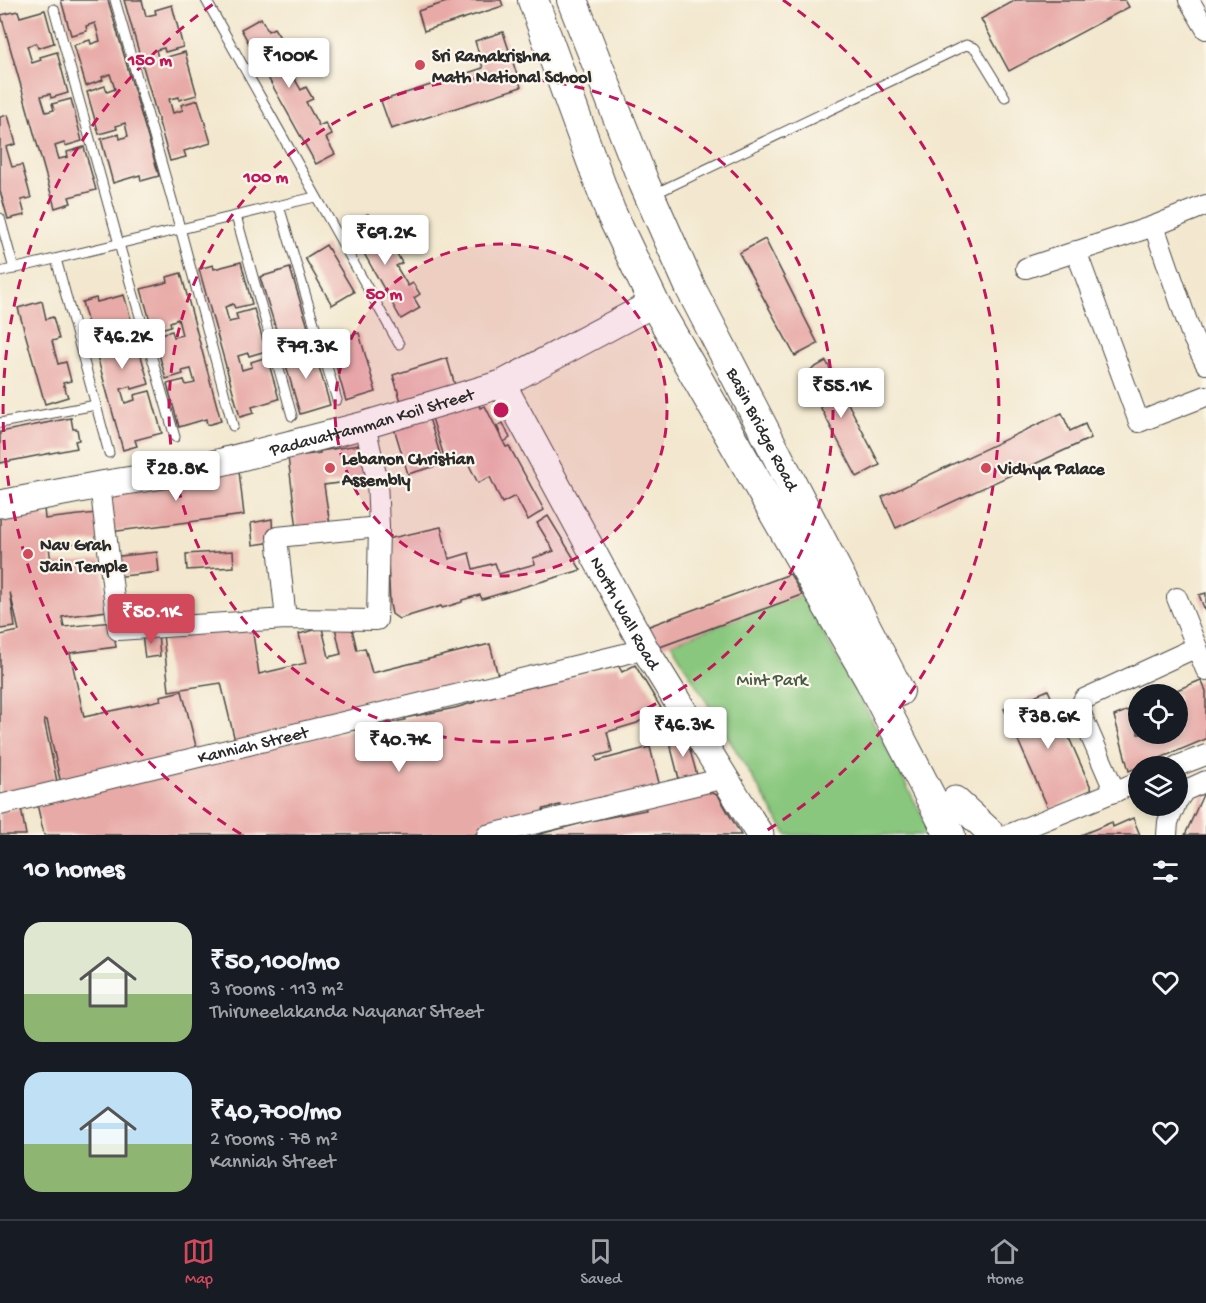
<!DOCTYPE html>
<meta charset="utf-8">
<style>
:root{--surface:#171b24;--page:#20242c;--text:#f1f3f6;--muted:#9ea1a6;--line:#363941;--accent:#d1495b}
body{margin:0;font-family:"Gochi Hand",sans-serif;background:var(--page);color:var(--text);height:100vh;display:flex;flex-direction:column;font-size:22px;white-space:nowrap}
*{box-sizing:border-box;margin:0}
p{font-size:20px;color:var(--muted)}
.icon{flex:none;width:33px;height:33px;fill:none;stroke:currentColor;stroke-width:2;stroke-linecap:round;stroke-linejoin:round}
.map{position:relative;height:835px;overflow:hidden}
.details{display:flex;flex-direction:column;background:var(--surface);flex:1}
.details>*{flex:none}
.buttons{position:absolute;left:1128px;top:684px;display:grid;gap:12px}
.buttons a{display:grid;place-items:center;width:60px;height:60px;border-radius:50%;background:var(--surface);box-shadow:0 3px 9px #0003;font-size:30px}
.price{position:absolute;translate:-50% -51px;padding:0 14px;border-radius:6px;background:#fff;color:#222;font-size:20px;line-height:39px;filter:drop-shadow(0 2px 3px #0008)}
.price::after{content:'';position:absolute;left:50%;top:36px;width:18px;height:14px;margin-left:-9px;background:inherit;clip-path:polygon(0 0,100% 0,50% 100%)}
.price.selected{background:var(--accent);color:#fff}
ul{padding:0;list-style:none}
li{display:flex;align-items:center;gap:18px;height:150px;padding:0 24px}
li span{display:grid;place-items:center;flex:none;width:168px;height:120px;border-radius:18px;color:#555}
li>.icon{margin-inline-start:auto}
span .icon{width:72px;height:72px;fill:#fffc;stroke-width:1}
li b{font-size:26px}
h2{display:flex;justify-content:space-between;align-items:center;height:72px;padding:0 24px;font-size:26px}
.tab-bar{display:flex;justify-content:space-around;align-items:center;height:84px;border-top:2px solid var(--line);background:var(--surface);font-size:16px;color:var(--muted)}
.tab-bar a{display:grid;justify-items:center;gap:3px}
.tab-bar .selected{color:var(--accent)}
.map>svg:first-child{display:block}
.green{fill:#88c77d;stroke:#5a7954;stroke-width:1.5}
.building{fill:#e8aaa7}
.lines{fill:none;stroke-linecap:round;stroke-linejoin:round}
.service-casing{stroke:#494744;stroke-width:11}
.minor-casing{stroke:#494744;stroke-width:22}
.secondary-casing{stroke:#494744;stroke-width:29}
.primary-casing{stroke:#494744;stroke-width:32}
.service{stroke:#fff;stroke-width:9}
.minor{stroke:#fff;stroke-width:20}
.secondary{stroke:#fff;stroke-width:27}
.primary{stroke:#fff;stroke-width:30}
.ring{fill:none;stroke:#c2185b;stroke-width:3;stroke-dasharray:10 8}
.poi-dot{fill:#d1495b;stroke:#fbf7ec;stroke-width:2}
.labels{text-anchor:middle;stroke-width:4.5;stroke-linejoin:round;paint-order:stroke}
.poi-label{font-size:18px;font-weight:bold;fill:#2b2b2b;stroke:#fbf7ec;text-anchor:start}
.street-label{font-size:18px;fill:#2b2b2b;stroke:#fbf7ec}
.park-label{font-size:18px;fill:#475a44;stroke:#fbf7ec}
.centre{fill:#c2185b;stroke:#fbf7ec;stroke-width:3}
.ring-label{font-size:18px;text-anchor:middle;font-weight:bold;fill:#c2185b;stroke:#fbf7ec;stroke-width:4.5;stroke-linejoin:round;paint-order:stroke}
</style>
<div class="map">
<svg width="1206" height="835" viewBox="0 0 1206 835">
<rect width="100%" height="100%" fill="#fbf7ec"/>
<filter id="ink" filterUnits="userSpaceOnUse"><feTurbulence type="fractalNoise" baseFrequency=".0167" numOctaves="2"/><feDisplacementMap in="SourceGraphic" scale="12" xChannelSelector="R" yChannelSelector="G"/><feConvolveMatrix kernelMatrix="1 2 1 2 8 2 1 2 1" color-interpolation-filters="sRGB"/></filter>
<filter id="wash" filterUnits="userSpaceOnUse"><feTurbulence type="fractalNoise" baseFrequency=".008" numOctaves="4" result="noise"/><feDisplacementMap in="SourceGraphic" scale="24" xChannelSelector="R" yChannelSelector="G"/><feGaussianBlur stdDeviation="1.35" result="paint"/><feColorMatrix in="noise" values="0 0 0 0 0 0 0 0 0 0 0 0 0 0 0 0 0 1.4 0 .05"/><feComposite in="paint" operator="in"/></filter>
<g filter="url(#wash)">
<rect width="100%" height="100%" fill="#f3e8cf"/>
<path class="green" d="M802 595 880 734 932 835H787L671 643Z"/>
<g id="blocks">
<g class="building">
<path d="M61 0H108L159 176 141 181 140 175 113 183 101 139 119 134 120 139 128 136 125 123 116 126 117 129 99 134 87 92 105 86 107 92 115 89 110 74 102 77 103 80 86 86 74 45 90 40 91 44 100 41 95 23 86 26 87 31 71 35Z"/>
<path d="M124 0H142L146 16 156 14 155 10 172 5 183 47 165 52 164 48 156 50 160 65 169 63 167 57 185 52 197 95 179 100V97L169 99 173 113 183 110 181 105 198 100 211 143 184 151 186 157 170 161Z"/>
<path d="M453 0H501L503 6 424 31 418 11Z"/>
<path d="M1016 0H1125L1129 7 1009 71 981 19Z"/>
<path d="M45 10 54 43 38 48 36 43 27 46 32 63 41 60 40 57 57 52 68 93 51 98 50 94 41 96 46 112 54 110 52 104 71 99 82 141 65 146 64 143 55 146 59 159 68 157 67 152 84 147 96 190 69 197 71 203 55 208 1 15 18 11 20 17Z"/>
<path d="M261 18 268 31 274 28 281 39 275 43 283 57 288 54 295 67 290 71 301 90 306 87 313 99 306 102 319 126 325 123 332 135 326 138 335 154 316 164 241 29Z"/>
<path d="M503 32 521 87 391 129 381 101 483 68 475 41Z"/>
<path d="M8 115 16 144 6 147 12 167 22 165 31 198 21 200 25 215 8 219 0 191V117Z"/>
<path d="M368 214 375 227 381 224 387 235 382 238 390 253 395 250 402 263 396 266 408 286 413 283 420 294 414 298 420 308 401 319 348 225Z"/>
<path d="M765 239 818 344 795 356 739 253Z"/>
<path d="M326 245 354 292 332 305 305 258Z"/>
<path d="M241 262 252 304 235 308 233 304 225 307 229 322 238 320 236 314 254 309 266 351 249 356 248 353 238 356 242 370 252 367 251 362 267 357 279 399 252 407 254 413 240 417 199 269 213 265 214 269Z"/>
<path d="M290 268 308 327 278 336 260 277Z"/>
<path d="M181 273 221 421 207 425 206 419 179 427 167 384 184 380 186 385 195 383 191 369 182 371 183 374 166 379 154 336 172 331 174 337 182 335 178 319 170 322 171 326 153 331 141 289 168 282 167 277Z"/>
<path d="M124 295 136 337 117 342V337L108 340 112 355 121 353 119 347 137 342 149 384 132 389 131 386 121 389 125 403 135 400 134 395 150 391 162 433 135 440 137 446 123 450 82 302 96 298 97 302Z"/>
<path d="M42 301 46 319 53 317 59 339 52 341 58 364 66 362 71 381 63 383 68 397 45 404 18 308Z"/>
<path d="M359 333 376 392 346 401 329 341Z"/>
<path d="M313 346 330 405 300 414 283 355Z"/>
<path d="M447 358 456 389 402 405 393 375Z"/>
<path d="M826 361 880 465 857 477 803 374Z"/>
<path d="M478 403 480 408 485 406 506 447 509 446 544 510 528 520 515 496 502 503 490 477 478 483 465 457 446 463 432 418Z"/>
<path d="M1062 413 1070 431 1085 424 1091 438 896 528 882 497Z"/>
<path d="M71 418 73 429H77L79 440 75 441 77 448 0 463V432Z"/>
<path d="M429 418 443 464 408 474 394 428Z"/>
<path d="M503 423 510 438 504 442 497 426Z"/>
<path d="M365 444 370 479 324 485 330 525 297 529 288 457 320 453V451Z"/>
<path d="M239 471 244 515 110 532 105 492Z"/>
<path d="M44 508 45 519 96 513 99 541 49 546 51 563 101 560 107 611 62 617 64 627 112 622 116 647 70 653 84 717 161 700 160 696 182 691 198 754 61 784 47 720H44L58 786 0 800V635L19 631 10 592 15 627 0 629V514Z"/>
<path d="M548 516 581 570 482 599 480 595 462 600V602L442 608 441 606 399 619 392 614 390 604 387 539 441 527 449 559 469 553 473 569 495 563 499 574 535 564 533 558 554 551 537 523Z"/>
<path d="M272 519 273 542 253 545 251 523Z"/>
<path d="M233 551 234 567 187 570 186 554Z"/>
<path d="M157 552 159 572 114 577 111 557Z"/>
<path d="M790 574 802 595 657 648 644 628Z"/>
<path d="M1206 593V613L1199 595Z"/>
<path d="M351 625 357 650 365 648 372 673 490 644 498 676 236 745 221 683 169 691 163 634 252 627 259 674 306 663 299 634 322 628 329 657 341 654 335 627Z"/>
<path d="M158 633 160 656 145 658 142 635Z"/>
<path d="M618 665 622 672 635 665 661 708 637 723 607 732 612 752 596 756 597 761 650 747 660 787 562 812 560 805 543 809 545 818 473 835H44L37 804 297 741 405 720V718L455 708 476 702 475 701Z"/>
<path d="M1201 680 1206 691V739L1129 771 1114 716 1138 706V734H1178V694H1167Z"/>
<path d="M1048 690 1092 790 1049 810 1004 709Z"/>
<path d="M686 736 697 775 679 779 669 740Z"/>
<path d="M1206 788V835H1185Z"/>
<path d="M706 792 712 793 718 795 741 835H536L590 821 646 810 645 806Z"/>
<path d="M21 808 26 835H0V812Z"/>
<path d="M1133 818 1140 835H1081L1112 822 1113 827Z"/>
</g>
</g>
</g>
<g filter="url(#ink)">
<use href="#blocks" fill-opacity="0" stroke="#494744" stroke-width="1.5"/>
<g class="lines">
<defs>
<g id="service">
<path d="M115 0 180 228 233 426"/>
<path d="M206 0 399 344"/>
<path d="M54 9 119 244 175 437"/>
<path d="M652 195 966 45 975 48 1005 97"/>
<path d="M279 206 337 400"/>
<path d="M236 216 292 416"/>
<path d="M0 218 14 269"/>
<path d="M56 259 109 453"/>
<path d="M0 272 315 197"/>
<path d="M0 423 96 405"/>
</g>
<g id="minor">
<path d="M1189 0 1206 29"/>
<path d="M1154 226 1192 336 1206 364"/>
<path d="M1076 251 1139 422 1206 396"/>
<path d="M1026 268 1154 226 1206 205"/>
<path d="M100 485 118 630 286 619 377 620 379 527 377 479 365 425"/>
<path d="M1177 598 1206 670"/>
<path d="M286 619 277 537 379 527"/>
<path d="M1177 766 1206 755"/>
<path d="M1115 792 1079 709 1084 699 1197 647"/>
<path d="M1178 800 1184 791 1206 781"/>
<path id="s1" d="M0 805 645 649"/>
<path d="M487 835 725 778"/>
<path d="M1008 835 1138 782"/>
<path d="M1167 835 1168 822 1175 806"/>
</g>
<g id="secondary">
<path id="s2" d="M502 384 645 649 760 835"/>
<path id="s3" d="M0 504 100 485 183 472 365 425 502 384 654 303"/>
<path d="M955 800 989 831 991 835"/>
</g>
<g id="primary">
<path d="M533 0 610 211 654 303 870 680 950 835"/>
<path id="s4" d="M572 0 644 183 691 289 899 691"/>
</g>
</defs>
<use href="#service" class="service-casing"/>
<use href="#minor" class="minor-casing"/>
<use href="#secondary" class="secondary-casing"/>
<use href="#primary" class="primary-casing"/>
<use href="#service" class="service"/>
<use href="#minor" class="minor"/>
<use href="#secondary" class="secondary"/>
<use href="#primary" class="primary"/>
</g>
</g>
<circle cx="501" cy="410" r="166" fill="#c2185b" fill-opacity=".12"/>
<g class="ring">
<circle cx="501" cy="410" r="166"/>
<circle cx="501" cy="410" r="332"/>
<path d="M241 834A497 497 0 0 1 219 0M783 0A497 497 0 0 1 761 834"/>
</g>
<g class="poi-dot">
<circle cx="420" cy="65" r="6"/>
<circle cx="330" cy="468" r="6"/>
<circle cx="986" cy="468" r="6"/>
<circle cx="28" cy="554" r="6"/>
</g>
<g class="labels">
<g class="poi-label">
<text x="432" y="61">Sri Ramakrishna<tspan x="432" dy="21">Math National School</tspan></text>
<text x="342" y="464">Lebanon Christian<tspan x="342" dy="21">Assembly</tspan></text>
<text x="998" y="474">Vidhya Palace</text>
<text x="40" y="550">Nav Grah<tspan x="40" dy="21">Jain Temple</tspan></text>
</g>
<g class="street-label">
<text dy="6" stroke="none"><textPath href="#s3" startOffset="381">Padavattamman Koil Street</textPath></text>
<text dy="6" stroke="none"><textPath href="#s4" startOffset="470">Basin Bridge Road</textPath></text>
<text dy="6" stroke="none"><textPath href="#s2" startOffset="260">North Wall Road</textPath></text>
<text dy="6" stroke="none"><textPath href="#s1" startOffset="260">Kanniah Street</textPath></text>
</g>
<g class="park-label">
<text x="772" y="685">Mint Park</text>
</g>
</g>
<circle cx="501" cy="410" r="9" class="centre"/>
<g class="ring-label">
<text x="150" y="65">150 m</text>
<text x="266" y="182">100 m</text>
<text x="384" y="299">50 m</text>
</g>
</svg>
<div class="buttons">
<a><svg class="icon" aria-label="locate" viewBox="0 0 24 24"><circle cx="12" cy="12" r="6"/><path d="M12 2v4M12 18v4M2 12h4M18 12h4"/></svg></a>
<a><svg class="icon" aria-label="layers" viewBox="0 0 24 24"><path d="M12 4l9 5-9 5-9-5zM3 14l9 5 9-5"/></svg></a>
</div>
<b class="price" style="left:289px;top:89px">₹100K</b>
<b class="price" style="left:385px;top:266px">₹69.2K</b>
<b class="price" style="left:122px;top:370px">₹46.2K</b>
<b class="price" style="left:306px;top:380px">₹79.3K</b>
<b class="price" style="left:841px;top:419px">₹55.1K</b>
<b class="price" style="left:176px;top:502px">₹28.8K</b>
<b class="price selected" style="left:151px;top:645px">₹50.1K</b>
<b class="price" style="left:1048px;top:750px">₹38.6K</b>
<b class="price" style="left:683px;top:758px">₹46.3K</b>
<b class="price" style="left:399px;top:773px">₹40.7K</b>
</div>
<section class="details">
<h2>10 homes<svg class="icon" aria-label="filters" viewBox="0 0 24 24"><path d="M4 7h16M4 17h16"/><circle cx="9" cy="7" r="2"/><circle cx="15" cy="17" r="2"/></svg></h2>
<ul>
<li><span style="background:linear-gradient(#dfe7d0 60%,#8fb573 0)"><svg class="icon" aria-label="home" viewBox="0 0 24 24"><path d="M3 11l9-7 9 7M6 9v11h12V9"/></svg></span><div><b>₹50,100/mo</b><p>3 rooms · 113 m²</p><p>Thiruneelakanda Nayanar Street</p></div><svg class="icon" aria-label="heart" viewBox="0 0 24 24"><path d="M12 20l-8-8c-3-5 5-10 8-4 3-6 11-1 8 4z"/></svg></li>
<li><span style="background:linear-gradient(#bfe0f5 60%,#8fb573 0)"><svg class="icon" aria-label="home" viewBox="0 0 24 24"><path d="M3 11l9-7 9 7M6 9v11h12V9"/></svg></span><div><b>₹40,700/mo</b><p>2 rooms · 78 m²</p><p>Kanniah Street</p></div><svg class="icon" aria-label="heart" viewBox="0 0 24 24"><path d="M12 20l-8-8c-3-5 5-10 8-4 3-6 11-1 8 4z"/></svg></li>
</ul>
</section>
<nav class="tab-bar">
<a class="selected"><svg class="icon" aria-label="map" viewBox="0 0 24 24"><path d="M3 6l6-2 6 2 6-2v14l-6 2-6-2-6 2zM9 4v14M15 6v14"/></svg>Map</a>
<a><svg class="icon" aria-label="saved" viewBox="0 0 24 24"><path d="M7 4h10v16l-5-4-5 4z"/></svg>Saved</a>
<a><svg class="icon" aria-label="home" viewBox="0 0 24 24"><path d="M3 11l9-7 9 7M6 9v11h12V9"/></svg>Home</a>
</nav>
